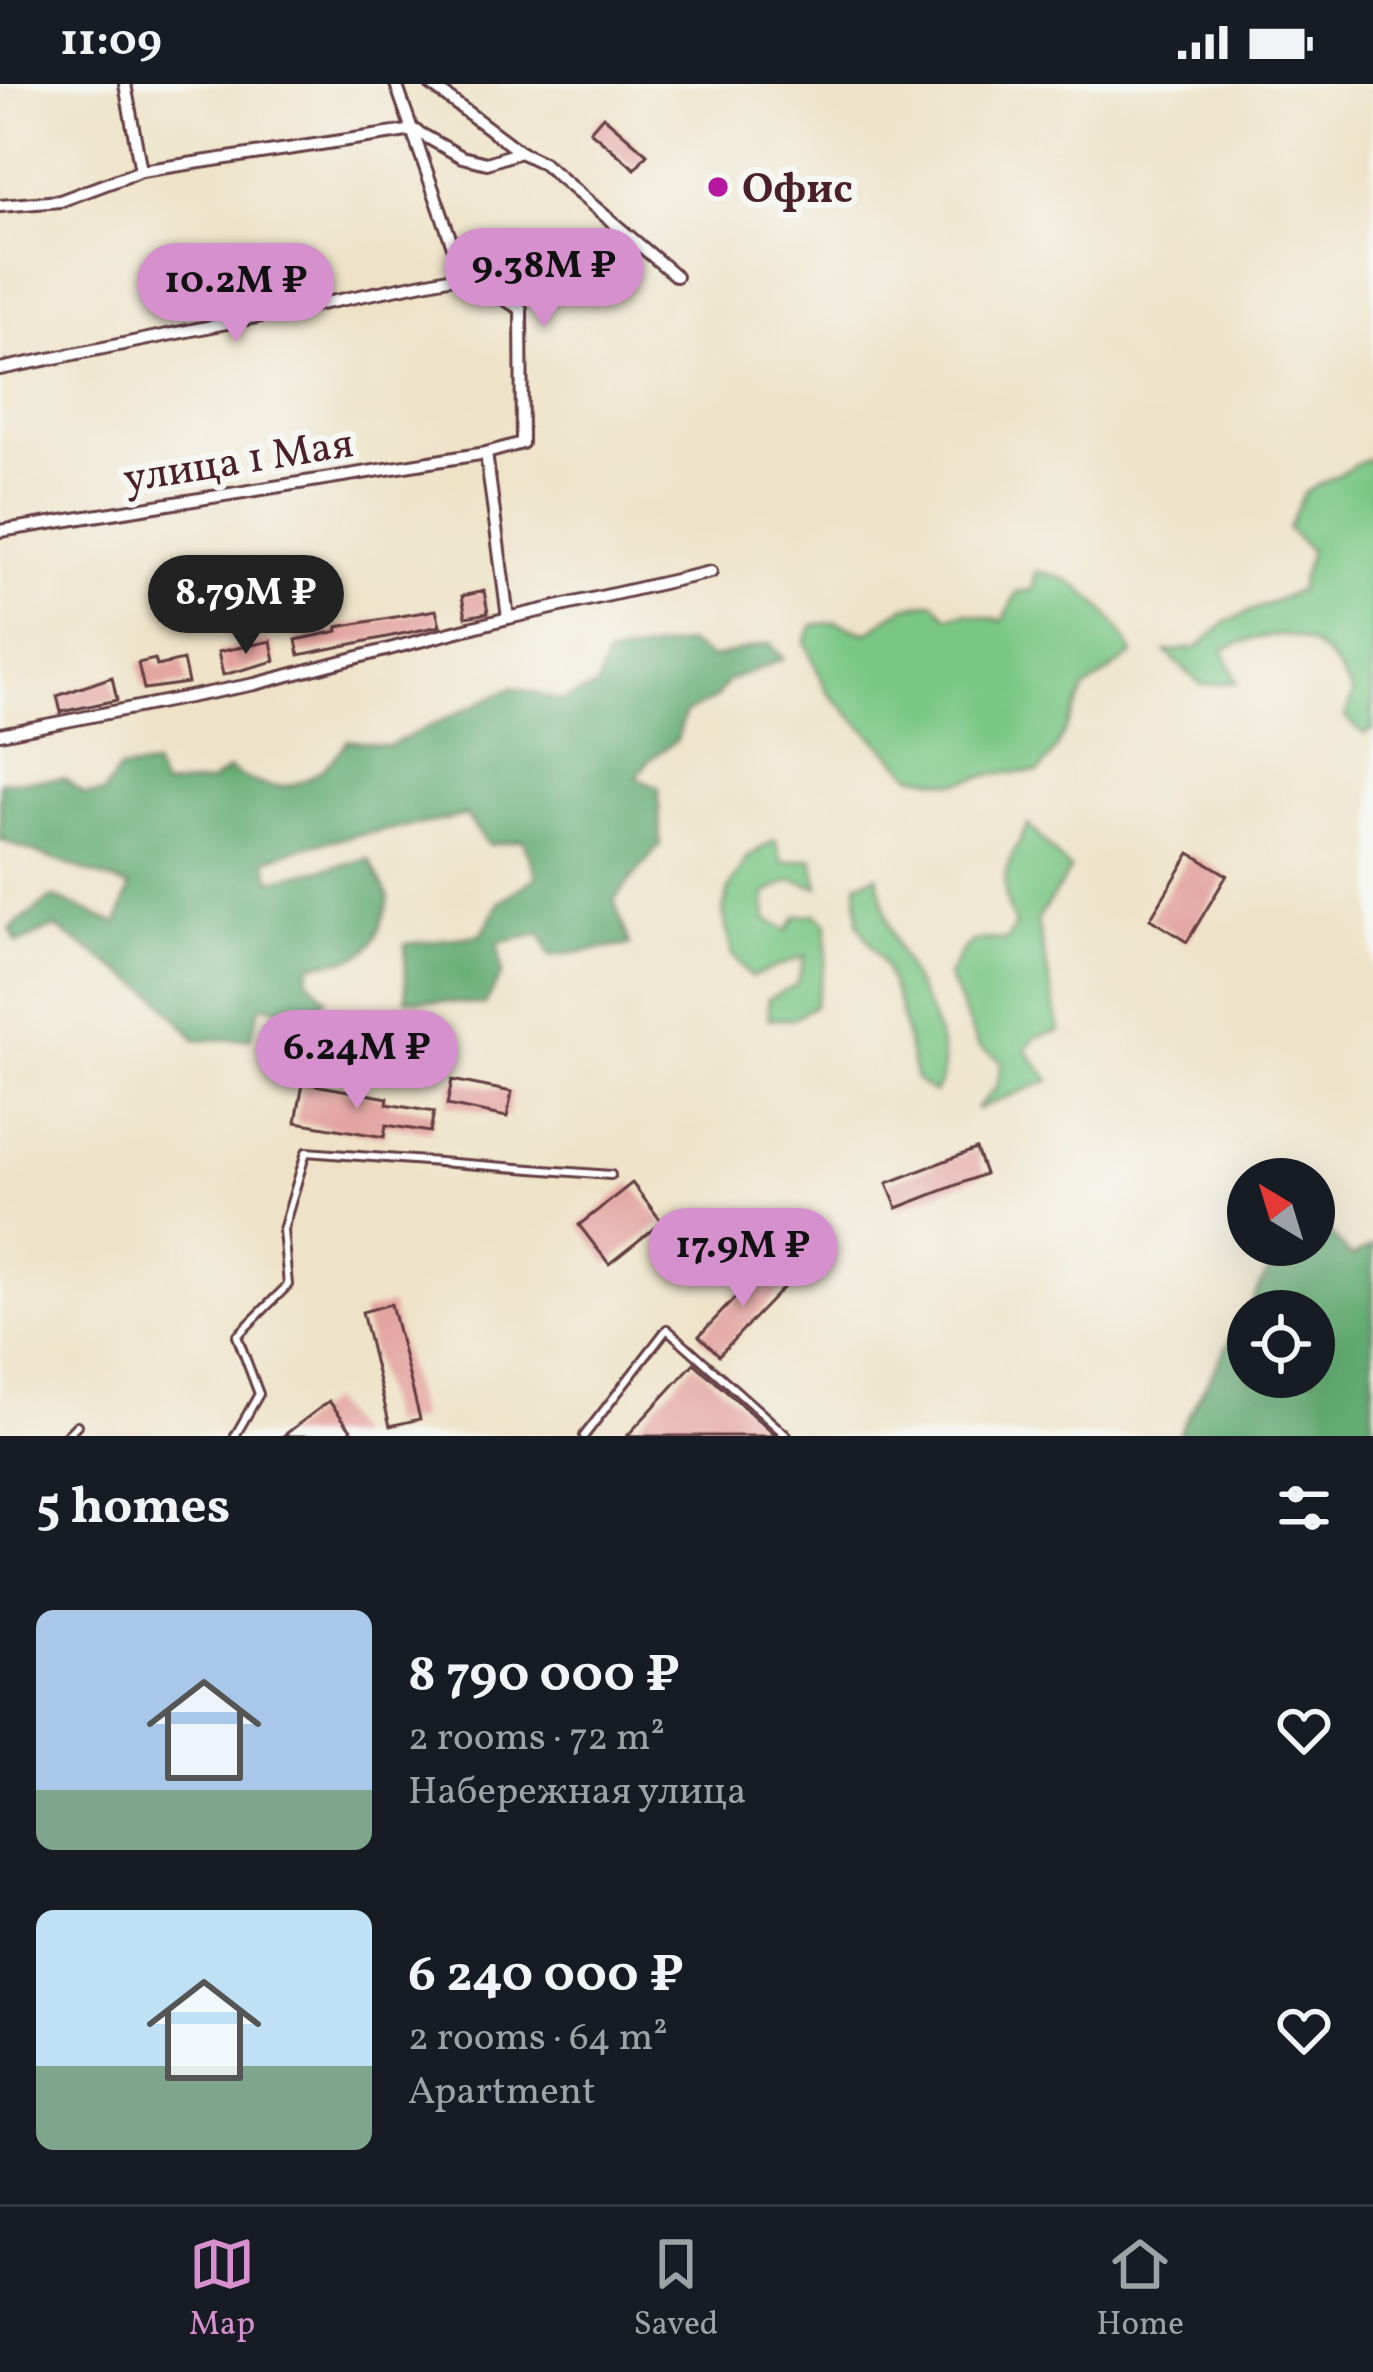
<!DOCTYPE html>
<meta charset="utf-8">
<style>
:root{--surface:#171b24;--page:#20242c;--text:#f1f3f6;--muted:#9ea1a6;--line:#363941;--accent:#d690ce}
body{margin:0;font-family:Vollkorn,serif;background:var(--page);color:var(--text);height:100vh;display:flex;flex-direction:column;font-size:45px;white-space:nowrap}
*{box-sizing:border-box;margin:0}
p{font-size:39px;color:var(--muted)}
.icon{flex:none;width:66px;height:66px;fill:none;stroke:currentColor;stroke-width:2;stroke-linecap:round;stroke-linejoin:round}
.map{position:relative;height:1352px;overflow:hidden}
.drawer{display:flex;flex-direction:column;background:var(--surface);flex:1}
.drawer>*{flex:none}
.needle{width:78px;rotate:322deg}
.fabs{position:absolute;left:1227px;top:1074px;display:grid;gap:24px}
.fabs a{display:grid;place-items:center;width:108px;height:108px;border-radius:50%;background:var(--surface);box-shadow:0 12px 48px #0002;font-size:60px}
.price{position:absolute;translate:-50% -102px;padding:0 27px;border-radius:42px;background:var(--accent);color:#111;font-size:39px;line-height:78px;filter:drop-shadow(0 3px 6px #0008)}
.price::after{content:'';position:absolute;left:50%;top:72px;width:36px;height:27px;margin-left:-18px;background:inherit;clip-path:polygon(0 0,100% 0,50% 100%)}
.price.on{background:#222;color:#fff}
ul{padding:0;list-style:none}
li{display:flex;align-items:center;gap:36px;height:300px;padding:0 36px}
li span{display:grid;place-items:center;flex:none;width:336px;height:240px;border-radius:18px;color:#555}
li>.icon{margin-inline-start:auto}
span .icon{width:144px;height:144px;fill:#fffc;stroke-width:1}
li b{font-size:51px}
h2{display:flex;justify-content:space-between;align-items:center;height:144px;padding:0 36px;font-size:51px}
.status{display:flex;justify-content:space-between;align-items:center;height:84px;padding:0 60px;background:var(--surface);direction:ltr}
.status svg{height:33px;fill:currentColor}
.dock{display:flex;justify-content:space-around;align-items:center;height:168px;border-top:3px solid var(--line);background:var(--surface);font-size:33px;color:var(--muted)}
.dock a{display:grid;justify-items:center;gap:6px}
.dock .on{color:var(--accent)}
.map>svg:first-child{display:block}
.green{fill:#7ac785;stroke:#627358;stroke-width:3}
.forest{fill:#63ac72;stroke:#56664e;stroke-width:3;fill-rule:evenodd}
.building{fill:#e4a5a1}
.lines{fill:none;stroke-linecap:round;stroke-linejoin:round}
.lane-casing{stroke:#633c43;stroke-width:12}
.street-casing{stroke:#633c43;stroke-width:16}
.lane{stroke:#fff;stroke-width:6}
.street{stroke:#fff;stroke-width:10}
.poi-dot{fill:#b5179e;stroke:#f6f6f2;stroke-width:4.5}
.labels{text-anchor:middle;stroke-width:12;stroke-linejoin:round;paint-order:stroke}
.poi-label{font-size:42px;font-weight:bold;fill:#4a1f2b;stroke:#f6f6f2;text-anchor:start}
.street-label{font-size:42px;fill:#4a1f2b;stroke:#f6f6f2}
</style>
<div class="status"><b>11:09</b><svg viewBox="0 0 49 12"><path d="M0 12V9h3v3zM5 12V6h3v6zM10 12V3h3v9zM15 12V0h3v12zM26 1h20v11H26zM47 4h2v5h-2z"/></svg></div>
<div class="map">
<svg width="1373" height="1352" viewBox="0 0 1373 1352">
<rect width="100%" height="100%" fill="#f6f6f2"/>
<filter id="ink" filterUnits="userSpaceOnUse"><feTurbulence type="fractalNoise" baseFrequency=".00833" numOctaves="2"/><feDisplacementMap in="SourceGraphic" scale="24" xChannelSelector="R" yChannelSelector="G"/><feConvolveMatrix kernelMatrix="1 2 1 2 8 2 1 2 1" color-interpolation-filters="sRGB"/></filter>
<filter id="wash" filterUnits="userSpaceOnUse"><feTurbulence type="fractalNoise" baseFrequency=".004" numOctaves="4" result="noise"/><feDisplacementMap in="SourceGraphic" scale="48" xChannelSelector="R" yChannelSelector="G"/><feGaussianBlur stdDeviation="2.7" result="paint"/><feColorMatrix in="noise" values="0 0 0 0 0 0 0 0 0 0 0 0 0 0 0 0 0 1.4 0 .05"/><feComposite in="paint" operator="in"/></filter>
<g filter="url(#wash)">
<rect width="100%" height="100%" fill="#eee3c8"/>
<g class="green">
<path d="M1373 372V645L1364 650 1345 633 1353 611C1324 550 1285 538 1223 566L1237 598 1201 601 1166 568 1197 564 1226 538 1298 507 1310 467 1288 445 1304 409Z"/>
<path d="M1035 488C1078 489 1116 535 1133 570L1085 605 1055 667 1039 688 999 689 955 699 912 691 827 608 805 558 813 541 836 538 867 549 904 523 934 518 947 532 967 529 1003 537 1017 508 1033 506Z"/>
<path d="M1028 741 1070 786 1037 837 1060 947 1035 953 1026 966 1050 996 975 1026 997 1002 1002 977 978 962 948 892C965 862 969 850 1006 857L1015 842C996 794 1005 785 1028 741Z"/>
<path d="M775 756 783 779 812 774 819 803 792 796 765 810 766 835 787 847 796 832 817 830 827 840 826 876 814 922 792 935H769L768 915 797 900 805 872 751 893 732 871 723 826 730 803 749 772Z"/>
<path d="M877 791C883 815 888 841 897 863 913 901 964 972 934 1009L916 996 898 918 883 879 858 840 857 799Z"/>
</g>
<g class="forest">
<path d="M687 559 711 574 770 559 783 575 728 597 715 615 685 629 677 656 649 676 637 694 659 704 660 761 614 816 630 861 550 872 541 850 498 859 502 889 485 921 406 915 405 860 481 851 500 817 537 793 523 756 488 761 466 731C400 747 328 750 266 776L271 796 369 775 389 814C373 870 371 874 312 880L307 893 326 915 302 931 261 921 250 955 196 956 157 912 55 843 17 860 10 845 53 813 117 840 130 803 0 756V698L64 694 84 710H103L119 686 154 682 163 703 210 698 229 685C277 718 317 701 348 656L388 662 513 603 561 617 597 603 606 573Z"/>
<path d="M1314 1130 1351 1173 1373 1161V1352H1177L1283 1161H1314ZM1248 1227H1314V1293H1248Z"/>
</g>
<g id="blocks">
<g class="building">
<path d="M603 32 647 70 635 85 590 47Z"/>
<path d="M484 507 488 529 466 533 462 512Z"/>
<path d="M436 526 440 542 299 571 296 556 338 547 337 543Z"/>
<path d="M271 557 275 577 223 591 218 568Z"/>
<path d="M155 575 157 582 183 576 188 599 144 605 138 579Z"/>
<path d="M112 593 117 616 61 628 57 612Z"/>
<path d="M1190 769 1227 791 1187 858 1150 835Z"/>
<path d="M452 996 512 1008 507 1033 447 1021Z"/>
<path d="M303 999 388 1014 387 1020 434 1028 430 1048 386 1041 384 1053 296 1038Z"/>
<path d="M976 1065 985 1090 897 1124 887 1099Z"/>
<path d="M632 1099 662 1138 609 1180 579 1141Z"/>
<path d="M767 1180 787 1200 719 1271 699 1252Z"/>
<path d="M391 1220 420 1335 390 1342 362 1228Z"/>
<path d="M694 1279 776 1352H627Z"/>
<path d="M329 1317 356 1352H283Z"/>
</g>
</g>
</g>
<g filter="url(#ink)">
<use href="#blocks" fill-opacity="0" stroke="#633c43" stroke-width="3"/>
<g class="lines">
<defs>
<g id="lane">
<path d="M66 1352 77 1341"/>
<path d="M235 1352 259 1310 237 1252 288 1201 283 1146 306 1068 611 1091"/>
<path d="M584 1352 667 1245 787 1352"/>
</g>
<g id="street">
<path d="M125 0 141 87"/>
<path d="M396 0 463 191 521 225 522 359 486 369 508 534"/>
<path d="M430 0 520 68"/>
<path d="M0 122 60 117 141 87 414 46 462 73 487 79 520 68 543 79 676 192"/>
<path d="M0 285 463 191"/>
<path d="M0 447 486 369"/>
<path d="M0 650 255 600 508 534 711 488"/>
</g>
</defs>
<use href="#lane" class="lane-casing"/>
<use href="#street" class="street-casing"/>
<use href="#lane" class="lane"/>
<use href="#street" class="street"/>
</g>
</g>
<circle class="poi-dot" cx="718" cy="103" r="12"/>
<g class="labels">
<g class="poi-label">
<text x="742" y="118">Офис</text>
</g>
<g class="street-label">
<text transform="translate(238 375) rotate(-9)" y="15">улица 1 Мая</text>
</g>
</g>
</svg>
<div class="fabs">
<a><svg class="needle" viewBox="-14 -14 28 28"><path d="M0-13l5 13h-10z" fill="#e53935"/><path d="M0 13l5-13h-10z" fill="#9ea1a6"/></svg></a>
<a><svg class="icon" aria-label="locate" viewBox="0 0 24 24"><circle cx="12" cy="12" r="6"/><path d="M12 2v4M12 18v4M2 12h4M18 12h4"/></svg></a>
</div>
<b class="price" style="left:544px;top:246px">9.38M ₽</b>
<b class="price" style="left:236px;top:261px">10.2M ₽</b>
<b class="price on" style="left:246px;top:573px">8.79M ₽</b>
<b class="price" style="left:357px;top:1028px">6.24M ₽</b>
<b class="price" style="left:743px;top:1226px">17.9M ₽</b>
</div>
<section class="drawer">
<h2>5 homes<svg class="icon" aria-label="filters" viewBox="0 0 24 24"><path d="M4 7h16M4 17h16"/><circle cx="9" cy="7" r="2"/><circle cx="15" cy="17" r="2"/></svg></h2>
<ul>
<li><span style="background:linear-gradient(#a9c7e8 75%,#7fa58c 0)"><svg class="icon" aria-label="home" viewBox="0 0 24 24"><path d="M3 11l9-7 9 7M6 9v11h12V9"/></svg></span><div><b>8 790 000 ₽</b><p>2 rooms · 72 m²</p><p>Набережная улица</p></div><svg class="icon" aria-label="heart" viewBox="0 0 24 24"><path d="M12 20l-8-8c-3-5 5-10 8-4 3-6 11-1 8 4z"/></svg></li>
<li><span style="background:linear-gradient(#bfe0f5 65%,#7fa58c 0)"><svg class="icon" aria-label="home" viewBox="0 0 24 24"><path d="M3 11l9-7 9 7M6 9v11h12V9"/></svg></span><div><b>6 240 000 ₽</b><p>2 rooms · 64 m²</p><p>Apartment</p></div><svg class="icon" aria-label="heart" viewBox="0 0 24 24"><path d="M12 20l-8-8c-3-5 5-10 8-4 3-6 11-1 8 4z"/></svg></li>
</ul>
</section>
<nav class="dock">
<a class="on"><svg class="icon" aria-label="map" viewBox="0 0 24 24"><path d="M3 6l6-2 6 2 6-2v14l-6 2-6-2-6 2zM9 4v14M15 6v14"/></svg>Map</a>
<a><svg class="icon" aria-label="saved" viewBox="0 0 24 24"><path d="M7 4h10v16l-5-4-5 4z"/></svg>Saved</a>
<a><svg class="icon" aria-label="home" viewBox="0 0 24 24"><path d="M3 11l9-7 9 7M6 9v11h12V9"/></svg>Home</a>
</nav>
